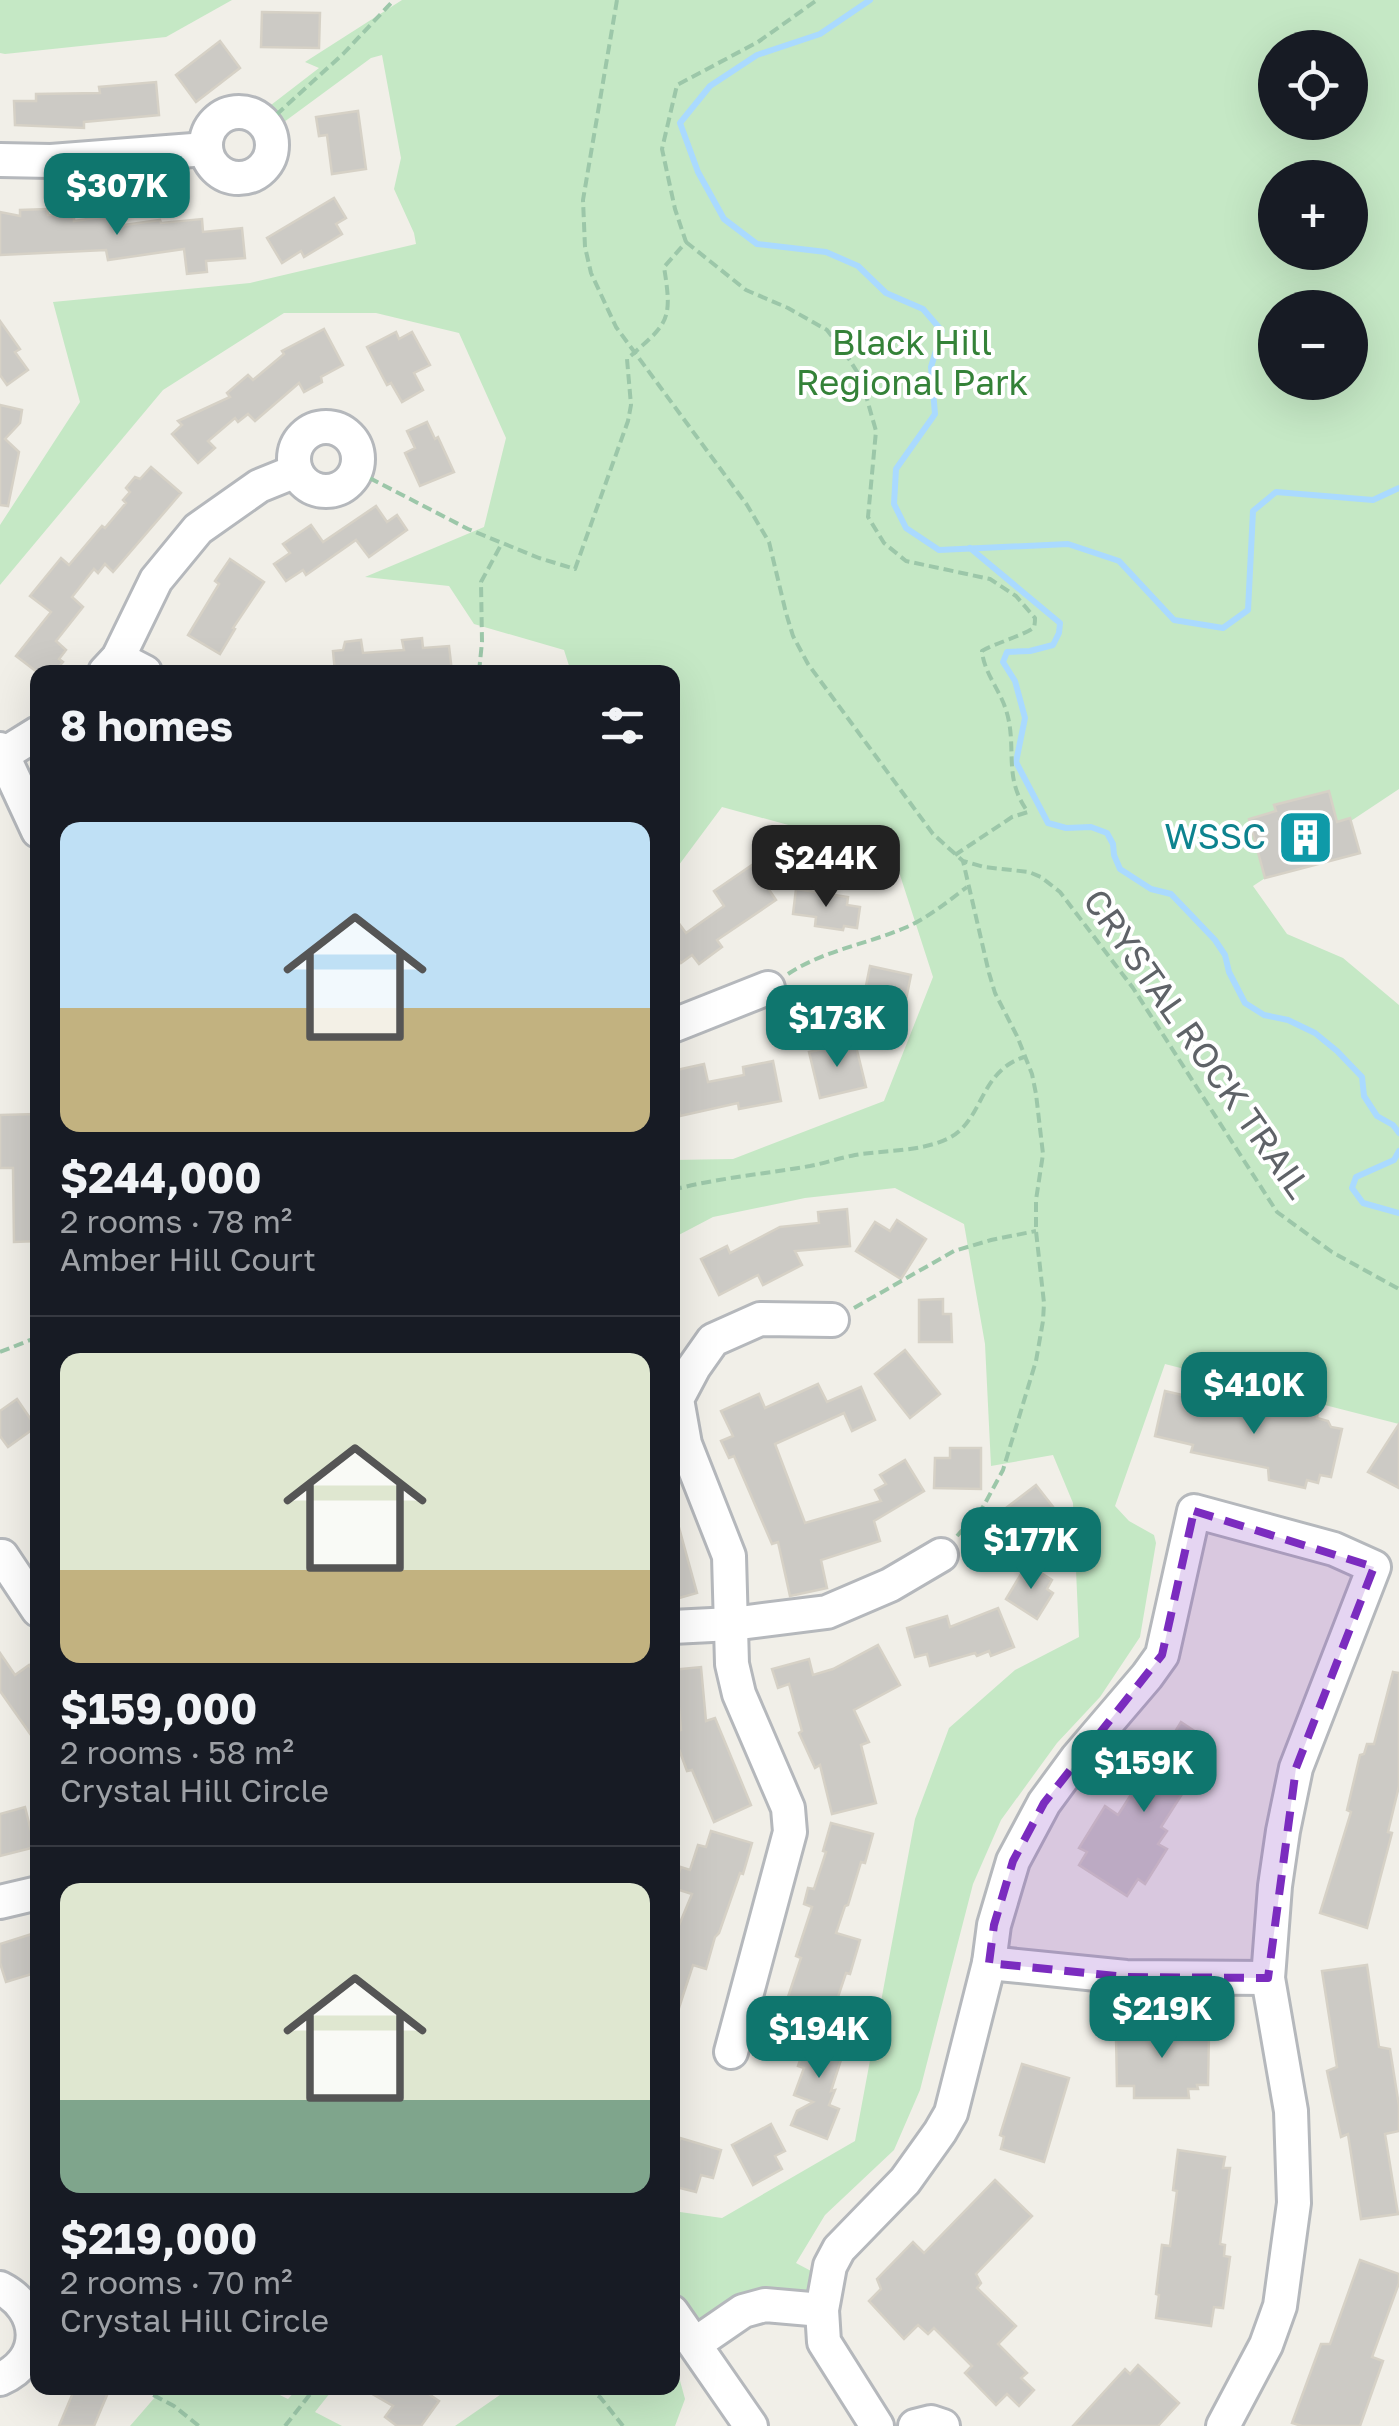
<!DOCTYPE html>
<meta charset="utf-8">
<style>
:root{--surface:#171b24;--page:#242831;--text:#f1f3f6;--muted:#9ea1a6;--line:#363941;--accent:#0f766e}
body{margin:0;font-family:"Golos Text",sans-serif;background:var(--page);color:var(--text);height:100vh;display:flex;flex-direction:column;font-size:38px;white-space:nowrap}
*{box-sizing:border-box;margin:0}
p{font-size:32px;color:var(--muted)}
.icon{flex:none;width:55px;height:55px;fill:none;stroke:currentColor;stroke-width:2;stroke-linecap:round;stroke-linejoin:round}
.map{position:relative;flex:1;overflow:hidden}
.sheet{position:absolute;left:30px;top:665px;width:650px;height:1730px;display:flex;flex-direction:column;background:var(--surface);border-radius:20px;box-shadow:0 10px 40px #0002}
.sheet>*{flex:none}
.buttons{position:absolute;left:1258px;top:30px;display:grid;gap:20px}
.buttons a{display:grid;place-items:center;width:110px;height:110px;border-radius:50%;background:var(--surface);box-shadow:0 10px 40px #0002;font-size:50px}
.price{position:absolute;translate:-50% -85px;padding:0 22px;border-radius:20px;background:var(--accent);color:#fff;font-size:32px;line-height:65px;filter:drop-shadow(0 2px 5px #0008)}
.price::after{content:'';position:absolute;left:50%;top:60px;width:30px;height:22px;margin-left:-15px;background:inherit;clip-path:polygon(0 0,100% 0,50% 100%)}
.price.current{background:#222;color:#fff}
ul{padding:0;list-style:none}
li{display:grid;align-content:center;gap:20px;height:530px;padding:0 30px}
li+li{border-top:2px solid var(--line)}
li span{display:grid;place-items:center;height:310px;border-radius:20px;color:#555}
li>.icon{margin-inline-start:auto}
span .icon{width:180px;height:180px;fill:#fffc;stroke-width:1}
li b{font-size:42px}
h2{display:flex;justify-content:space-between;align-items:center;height:120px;padding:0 30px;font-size:42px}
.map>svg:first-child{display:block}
.green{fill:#c5e8c5;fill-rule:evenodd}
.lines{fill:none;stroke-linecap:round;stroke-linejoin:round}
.stream{stroke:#aadaff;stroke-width:6}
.building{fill:#cccac5;stroke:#d6d1c6;stroke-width:2.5}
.minor-casing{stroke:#b5b8bc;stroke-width:38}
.path{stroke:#9cc7a9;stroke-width:4;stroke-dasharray:10 5;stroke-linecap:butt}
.minor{stroke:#fff;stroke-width:32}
.marked{fill:#7b2cbf;fill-opacity:0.2;stroke:#7b2cbf;stroke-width:8;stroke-dasharray:20 12;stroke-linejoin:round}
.labels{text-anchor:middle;stroke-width:8;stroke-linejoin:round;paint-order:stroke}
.park-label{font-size:35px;fill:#348238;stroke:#fff}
.culture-label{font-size:35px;fill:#0d838f;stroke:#fff;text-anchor:end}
.street-label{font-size:35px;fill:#5f6368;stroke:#fff}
</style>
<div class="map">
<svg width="1399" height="2426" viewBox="0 0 1399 2426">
<rect width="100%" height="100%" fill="#f1efe8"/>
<g class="green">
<path d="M0 0H232L166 37 5 54 0 53Z"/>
<path d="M402 0H1399V789L1253 886 1287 934 1343 958 1399 1005V1424L1165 1364 1115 1506 1129 1521 1154 1535 1156 1543 1140 1637 1100 1697 1057 1743 1001 1820 973 1884 920 2090 894 2150 825 2215 796 2263 828 2280 822 2310 765 2305 695 2344 673 2312V2211L722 2218 855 2141 915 1819 949 1728 1015 1670 1079 1637 1073 1503 1053 1455 991 1466 985 1344 964 1224 895 1188 805 1198 713 1217 673 1238V1160L733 1159 884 1101 933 977 899 872 803 829 722 807 673 873 672 672H571L564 650 474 624 449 586 365 577 484 527 506 438 459 333 376 313H284L163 390 0 585V525L80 402 53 302 250 283 416 244 414 233 394 189 401 158 382 55 371 58 284 122 271 105 319 68 305 62ZM1275 48H1350V122H1275ZM1275 178H1350V252H1275ZM1275 308H1350V382H1275Z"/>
<path d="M673 2355 685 2399 675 2426H455L510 2388H672Z"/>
<path d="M163 2388H265L288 2399 298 2388H334L315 2412 342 2426H130Z"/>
</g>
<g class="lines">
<g class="stream">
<path d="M870 0 820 34 757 55 710 86 680 123 698 172 724 219 757 244 826 252 858 266 886 293 923 309 942 331 931 367 935 414 896 469 894 504 906 528 939 550 1068 544 1119 561 1174 620 1223 628 1248 610 1253 511 1276 492 1373 500 1399 488"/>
<path d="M970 548 1060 623 1059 633 1053 645 1030 651 1007 652 1003 662 1015 681 1025 718 1016 762 1048 823 1066 828 1091 827 1107 833 1113 844 1114 855 1120 869 1151 889 1171 894 1215 940 1225 955 1229 972 1245 1003 1264 1015 1288 1020 1315 1033 1337 1051 1362 1077 1364 1096 1377 1116 1393 1125 1399 1133"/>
<path d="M1399 1151 1394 1160 1356 1177 1352 1188 1363 1203 1399 1213"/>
</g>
</g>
<g class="building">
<path d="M262 12 320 13 319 48 261 47Z"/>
<path d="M220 41 240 68 196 102 176 75Z"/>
<path d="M156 82 159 115 84 122V128L15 125 14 101H36V94L100 93 99 87Z"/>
<path d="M358 111 366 169 332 174 327 135 319 136 316 117Z"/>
<path d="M334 198 346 218 336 224 342 234 304 257 301 251 282 263 267 238Z"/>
<path d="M47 209 48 215 74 214V221L122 214 124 225 160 220 161 223 202 219 203 232 242 228 245 258 206 261 207 272 187 274 184 249 108 260 106 250 0 255V212L20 216V210Z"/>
<path d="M0 321 20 349 15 352 28 370 7 385 0 375Z"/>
<path d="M324 329 343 365 321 377 322 382 304 392 299 383 255 421 248 414 238 422 235 418 208 441 215 448 198 463 172 434 182 425 178 421 230 397 227 393 248 375 253 380 284 354 282 351Z"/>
<path d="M396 332 399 339 412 332 430 365 414 373 423 390 402 402 391 383 387 385 367 347Z"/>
<path d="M0 405 22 410 20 423 5 439 19 452 8 506 0 505Z"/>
<path d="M427 422 435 439 438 437 454 472 420 486 405 453 415 448 407 431Z"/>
<path d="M151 467 181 493 113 572 105 564 98 573 94 569 72 597 83 607 56 641 66 650 59 659 63 662 54 672H37L16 656 51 612 30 596 61 558 69 565 102 526 105 528 126 503 123 500 130 492 126 488 135 477 140 479Z"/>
<path d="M376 506 387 522 397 515 407 530 369 557 356 540 306 575 303 570 286 581 274 564 290 553 283 544 311 525 323 542Z"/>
<path d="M230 559 264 582 233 628 235 629 220 654 188 635 219 584 215 581Z"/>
<path d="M422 638 423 648 449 646 452 672H335L333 651 343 650 345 642 361 640 363 653 404 650 402 640Z"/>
<path d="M1329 791 1337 822 1350 818 1360 853 1265 878 1249 819 1276 811 1274 805Z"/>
<path d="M752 865 776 900 717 940 722 947 699 964 692 955 681 963 672 951V914L686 933 724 906 714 891Z"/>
<path d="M796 889 848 897 847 905 860 907 857 928 844 926 843 930 815 926 816 917 793 914Z"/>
<path d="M870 966 911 975 899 1034 858 1025Z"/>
<path d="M855 1042 866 1087 820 1098 809 1052Z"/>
<path d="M773 1061 781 1101 739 1109 738 1103 680 1116 676 1099 672 1100V1071L704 1064 708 1082 744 1075 743 1067Z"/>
<path d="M36 1114 38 1241 14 1242 13 1168H0V1115Z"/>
<path d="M847 1209 850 1246 795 1251 802 1265 763 1285 758 1275 719 1295 701 1259 727 1246 730 1253 780 1227 819 1223 818 1212Z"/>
<path d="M897 1220 926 1239 901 1279 856 1251 875 1222 890 1231Z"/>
<path d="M943 1299V1314H951L952 1342H919V1300Z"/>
<path d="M905 1350 940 1394 910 1418 875 1374Z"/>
<path d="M818 1384 827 1402 861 1387 875 1420 852 1431 844 1413 775 1444 805 1523 881 1501 875 1490 886 1484 880 1475 905 1460 924 1491 874 1521 880 1541 821 1560 827 1588 790 1596 778 1542 772 1544 734 1456 729 1458 721 1441 733 1436 721 1411 759 1394 765 1408Z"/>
<path d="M1165 1391 1264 1414 1266 1405 1277 1408 1279 1402 1318 1411 1317 1418 1328 1421 1331 1427 1342 1429 1331 1477 1320 1475 1318 1483 1307 1480 1305 1488 1269 1480 1268 1468 1191 1452 1193 1445 1155 1436Z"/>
<path d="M17 1399 36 1427 8 1447 0 1436V1411Z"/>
<path d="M1399 1424V1488L1368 1472Z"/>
<path d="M950 1448H981V1489L934 1488 935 1458H950Z"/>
<path d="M1036 1485 1061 1517 1042 1532 1034 1522 1024 1529 1006 1508Z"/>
<path d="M678 1524 697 1593 672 1600V1525Z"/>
<path d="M1027 1564 1052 1580 1047 1589 1053 1593 1037 1619 1006 1599Z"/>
<path d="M998 1608 1014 1647 991 1656 989 1651 977 1656 975 1653 930 1666 927 1654 915 1657 907 1628 947 1616 950 1627Z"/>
<path d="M878 1645 900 1685 854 1710 869 1742 861 1745 876 1803 832 1814 820 1765 815 1768 799 1733 802 1731 789 1684 778 1688 772 1669 809 1659 813 1675 833 1669Z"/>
<path d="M0 1653 15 1675 29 1665 38 1678V1745L0 1691Z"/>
<path d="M701 1667 706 1721 715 1718 751 1805 714 1822 692 1770 687 1771 673 1733 681 1730 678 1698 672 1699V1670Z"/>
<path d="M1393 1672 1399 1673V1786L1388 1832 1392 1833 1367 1928 1320 1913 1351 1812 1347 1810 1360 1755 1364 1754 1367 1744H1374Z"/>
<path d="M1181 1722 1214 1744 1161 1827 1167 1831 1158 1844 1167 1849 1145 1884 1138 1879 1127 1896 1079 1865 1087 1852 1079 1848 1105 1806 1118 1815 1164 1743 1167 1745Z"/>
<path d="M25 1807 35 1847 0 1856V1814Z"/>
<path d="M831 1823 873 1834 865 1863 861 1862 848 1905 845 1906 836 1933 860 1940 850 1974 846 1973 830 2021 785 2006 801 1958 796 1956 812 1907 804 1904 808 1888 814 1889 826 1852 823 1851Z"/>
<path d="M711 1831 752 1843 743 1874 740 1873 719 1933 715 1937 706 1969 693 1965 676 2017H672V1942L692 1894 673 1888 681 1867 690 1870 698 1845 706 1847Z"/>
<path d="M38 1932V1972L6 1982 0 1963V1944Z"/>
<path d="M1367 1965 1379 2047 1390 2049 1399 2106V2131L1385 2134 1398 2214 1361 2219 1348 2134 1341 2137 1327 2071 1337 2067 1322 1971Z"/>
<path d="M1142 2022H1156L1161 2028H1196V2033H1209L1208 2085H1197L1198 2089H1188L1189 2098H1134V2086H1117L1116 2036H1129V2027H1140Z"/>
<path d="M812 2025 848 2038 831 2091 835 2090 829 2105 839 2109 827 2139 791 2125 797 2111 813 2102 794 2095 804 2068 798 2066Z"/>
<path d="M1022 2064 1069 2078 1044 2162 1001 2149 1004 2137 1000 2135Z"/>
<path d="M771 2124 785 2151 775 2156 782 2169 753 2185 732 2145Z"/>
<path d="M680 2138 721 2150 713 2178 701 2175 696 2192 672 2186V2165Z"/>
<path d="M1178 2150 1225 2157 1223 2168H1230L1220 2244 1225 2245 1224 2256 1230 2257 1223 2308 1214 2307 1211 2326 1156 2318 1159 2295 1156 2294 1162 2245 1170 2246 1177 2191 1173 2190Z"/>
<path d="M995 2180 1032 2216 976 2274 981 2283 977 2288 1016 2326 998 2344 1027 2373 1021 2378 1034 2390 1019 2406 1007 2394 996 2405 965 2373 972 2366 934 2328 928 2334 918 2325 904 2339 869 2301 881 2289 877 2279 913 2242 924 2253Z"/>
<path d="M1360 2260 1399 2274V2283L1372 2357 1383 2361 1360 2426H1302L1292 2423 1321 2344H1330Z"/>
<path d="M1138 2365 1179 2403 1158 2426H1073L1125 2369 1130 2374Z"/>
<path d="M75 2388H110L94 2426H59Z"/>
<path d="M362 2388H420L439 2401 421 2426H397L385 2417 393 2406Z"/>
</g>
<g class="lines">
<defs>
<g id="minor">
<circle cx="239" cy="145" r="33"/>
<path d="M0 160 51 161 206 149"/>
<circle cx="326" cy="459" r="32"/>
<path d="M118 658 145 672"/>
<path d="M105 672 118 658 156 580 198 529 259 486 296 471"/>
<path d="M0 749 38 831"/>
<path d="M4 754 38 733"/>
<path d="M672 1026 768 988"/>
<path d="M2 1556 38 1610"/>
<path d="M672 1627 732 1624 827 1612 890 1585 941 1555"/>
<path d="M0 1902 38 1893"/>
<path d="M989 1963 1126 1977 1268 1978"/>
<path d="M731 2052 790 1832 788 1808 739 1694 732 1664 729 1556 685 1444 677 1399 694 1367 713 1340 760 1319 832 1320"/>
<path d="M0 2288C42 2309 45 2360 0 2379"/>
<path d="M672 2312 751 2426"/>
<path d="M695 2344 743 2311 765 2305 822 2310"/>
<path d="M877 2426 824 2342 822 2310 830 2266 839 2249 905 2181 940 2132 951 2113 989 1963 994 1925 1013 1861 1044 1803 1077 1758 1147 1676 1162 1655 1194 1511 1334 1549 1374 1567 1296 1768 1283 1831 1275 1886 1268 1978 1291 2111 1294 2203 1280 2306 1266 2345 1223 2426"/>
<path d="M915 2426 931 2422 943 2426"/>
</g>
</defs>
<use href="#minor" class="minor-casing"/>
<g class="path">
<path d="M617 0 583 200 585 247 591 273 616 327 747 505 769 542 786 613 793 636 808 664 933 834 963 861 984 867 1029 872 1041 877 1060 892 1133 988 1277 1212 1332 1252 1399 1289"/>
<path d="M265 125 343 54 394 0"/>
<path d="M686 242 746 290 788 308 827 330 849 359 861 378 876 431 868 517 884 543 906 561 990 579 1016 596 1035 618C1035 621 1035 624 1034 627 1030 633 993 644 982 651 984 673 1000 690 1006 710 1018 747 1002 777 1028 812L1012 817 955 855"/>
<path d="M356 471 468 529 539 558 575 569 628 421 631 405 627 359C668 323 673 322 664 267L686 242 675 209 662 149 677 85 758 42 817 0"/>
<path d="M479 672 482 642 481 582 502 543"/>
<path d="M788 974C824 950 868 944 907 927 929 917 947 902 967 887"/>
<path d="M672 1190C718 1178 764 1174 810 1166 825 1163 840 1158 855 1155 885 1150 919 1152 947 1139 984 1122 978 1072 1024 1057"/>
<path d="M854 1308 954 1251 991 1240 1036 1231"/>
<path d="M0 1352 38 1337"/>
<path d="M957 1536 983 1507 1003 1470 1036 1361 1043 1321 1044 1303 1036 1231V1200L1043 1154 1036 1094 1032 1074 1017 1036 995 993 989 973 963 861"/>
<path d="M140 2388 174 2406 199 2426"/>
<path d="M585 2388 600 2397 623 2426"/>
<path d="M285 2426 315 2388"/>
</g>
<use href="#minor" class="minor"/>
</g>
<path class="marked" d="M1194 1511 1374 1567 1296 1768 1268 1978 1126 1977 989 1963 994 1925 1013 1861 1044 1803 1162 1655Z"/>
<defs>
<symbol id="building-square" viewBox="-11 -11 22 22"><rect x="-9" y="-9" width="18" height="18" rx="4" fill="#0f9aa8" stroke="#fff"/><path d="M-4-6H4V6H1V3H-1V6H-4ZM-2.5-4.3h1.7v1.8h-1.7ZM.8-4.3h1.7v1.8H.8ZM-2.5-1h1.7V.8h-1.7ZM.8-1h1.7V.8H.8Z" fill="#fff"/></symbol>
</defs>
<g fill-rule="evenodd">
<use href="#building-square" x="1274" y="806" width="63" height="63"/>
</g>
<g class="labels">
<g class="park-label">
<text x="912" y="355">Black Hill<tspan x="912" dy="40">Regional Park</tspan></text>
</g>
<g class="culture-label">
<text x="1266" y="849">WSSC</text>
</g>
<g class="street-label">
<text transform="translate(1197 1044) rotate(55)" y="12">CRYSTAL ROCK TRAIL</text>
</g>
</g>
</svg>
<div class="buttons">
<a><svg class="icon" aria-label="locate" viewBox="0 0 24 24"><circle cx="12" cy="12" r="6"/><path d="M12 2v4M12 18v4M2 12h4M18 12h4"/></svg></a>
<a>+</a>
<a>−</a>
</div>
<b class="price" style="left:117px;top:238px">$307K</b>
<b class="price current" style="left:826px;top:910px">$244K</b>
<b class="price" style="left:837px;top:1070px">$173K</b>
<b class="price" style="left:1254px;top:1437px">$410K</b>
<b class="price" style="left:1031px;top:1592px">$177K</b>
<b class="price" style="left:1144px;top:1815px">$159K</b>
<b class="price" style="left:1162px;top:2061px">$219K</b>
<b class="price" style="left:819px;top:2081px">$194K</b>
<section class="sheet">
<h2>8 homes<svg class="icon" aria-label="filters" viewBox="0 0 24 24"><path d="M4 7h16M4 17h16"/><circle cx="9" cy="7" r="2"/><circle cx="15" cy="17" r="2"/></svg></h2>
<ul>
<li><span style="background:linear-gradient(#bfe0f5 60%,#c2b280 0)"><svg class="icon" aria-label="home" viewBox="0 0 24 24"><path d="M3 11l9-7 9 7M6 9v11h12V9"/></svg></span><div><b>$244,000</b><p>2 rooms · 78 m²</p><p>Amber Hill Court</p></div></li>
<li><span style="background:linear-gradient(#dfe7d0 70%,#c2b280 0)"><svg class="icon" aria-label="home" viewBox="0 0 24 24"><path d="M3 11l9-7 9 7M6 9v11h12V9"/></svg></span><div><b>$159,000</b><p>2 rooms · 58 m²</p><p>Crystal Hill Circle</p></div></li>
<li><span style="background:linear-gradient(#dfe7d0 70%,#7fa58c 0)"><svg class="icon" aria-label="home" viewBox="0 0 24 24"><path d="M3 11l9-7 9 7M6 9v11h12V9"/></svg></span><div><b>$219,000</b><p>2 rooms · 70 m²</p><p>Crystal Hill Circle</p></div></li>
</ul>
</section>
</div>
